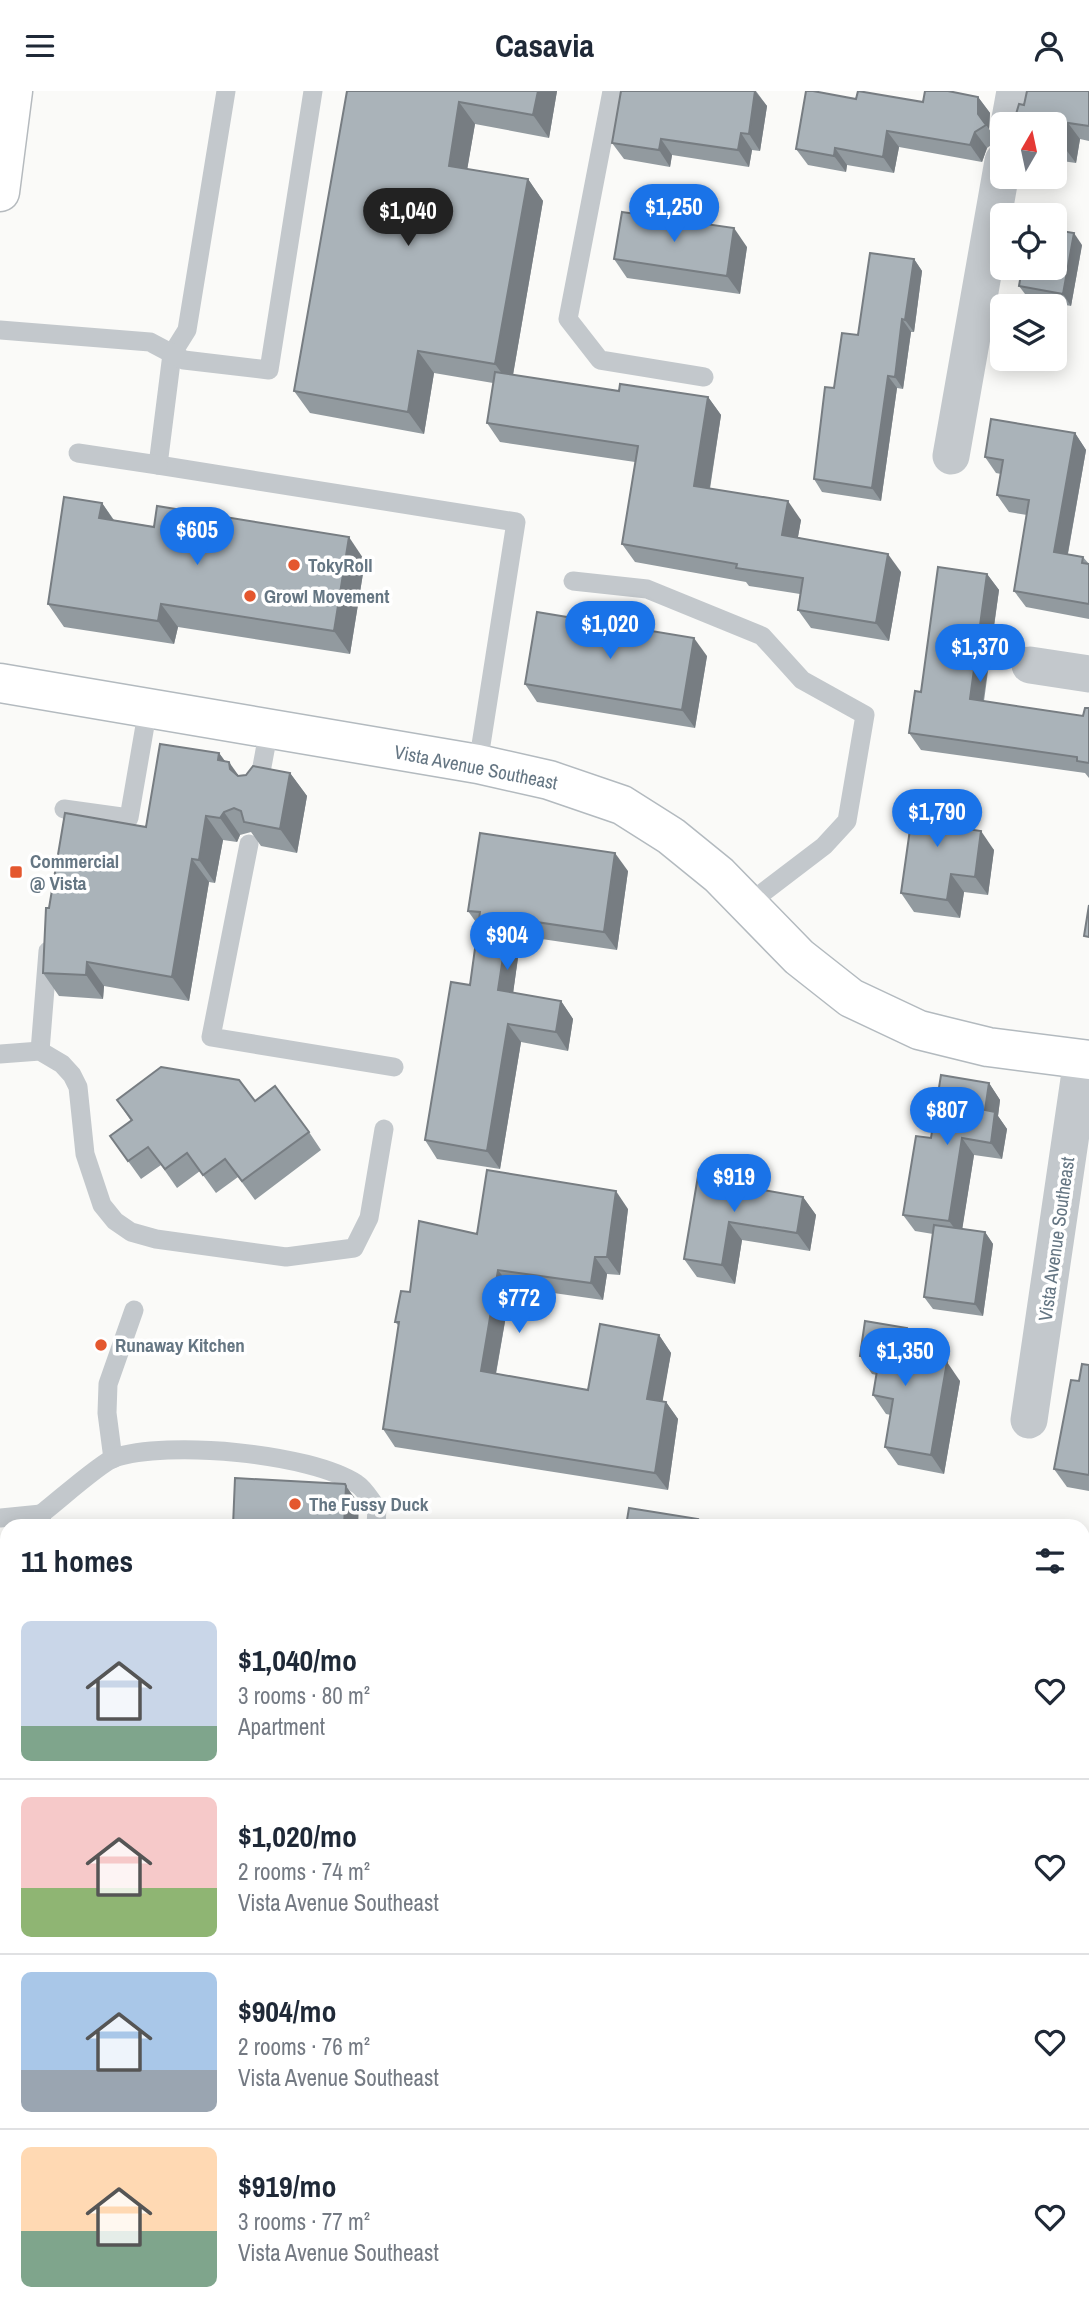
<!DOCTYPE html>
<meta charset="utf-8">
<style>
:root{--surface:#fff;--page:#f6f6f7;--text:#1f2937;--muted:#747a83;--line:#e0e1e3;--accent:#1a73e8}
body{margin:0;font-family:"Archivo Narrow",sans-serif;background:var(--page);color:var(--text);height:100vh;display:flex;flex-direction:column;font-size:26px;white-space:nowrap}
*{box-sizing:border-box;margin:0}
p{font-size:23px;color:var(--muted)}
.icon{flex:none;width:38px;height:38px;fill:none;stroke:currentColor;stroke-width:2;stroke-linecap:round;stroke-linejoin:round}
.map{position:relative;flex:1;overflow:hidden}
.side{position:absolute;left:0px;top:1428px;width:1090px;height:800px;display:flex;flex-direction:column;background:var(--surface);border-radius:21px 21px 0 0;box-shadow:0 4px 18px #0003}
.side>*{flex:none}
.needle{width:46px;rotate:9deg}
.buttons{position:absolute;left:990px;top:21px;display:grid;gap:14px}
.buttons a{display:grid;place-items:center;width:77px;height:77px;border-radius:10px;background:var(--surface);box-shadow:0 4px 18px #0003;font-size:35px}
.price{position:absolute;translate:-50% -60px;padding:0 16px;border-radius:24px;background:var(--accent);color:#fff;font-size:23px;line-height:46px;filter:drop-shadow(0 2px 4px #0008)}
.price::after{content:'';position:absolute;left:50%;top:42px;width:21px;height:16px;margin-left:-10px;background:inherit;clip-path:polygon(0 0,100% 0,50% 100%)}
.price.on{background:#222;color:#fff}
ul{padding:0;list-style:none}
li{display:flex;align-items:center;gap:21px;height:175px;padding:0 21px}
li+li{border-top:2px solid var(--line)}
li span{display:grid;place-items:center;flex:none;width:196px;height:140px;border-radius:10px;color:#555}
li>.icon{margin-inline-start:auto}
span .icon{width:84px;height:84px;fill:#fffc;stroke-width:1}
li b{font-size:30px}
h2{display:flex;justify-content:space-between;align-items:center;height:84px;padding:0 21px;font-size:30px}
header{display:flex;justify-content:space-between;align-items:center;height:91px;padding:0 21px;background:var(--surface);font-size:32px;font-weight:700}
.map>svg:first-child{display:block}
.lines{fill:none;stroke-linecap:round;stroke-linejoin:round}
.secondary-casing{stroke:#b3babf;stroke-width:41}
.primary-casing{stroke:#b5babe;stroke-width:41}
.service{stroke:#c3c8cc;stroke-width:19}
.minor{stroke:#c3c8cc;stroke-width:37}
.secondary{stroke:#fff;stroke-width:38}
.primary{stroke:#fff;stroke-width:38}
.wall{fill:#929a9f}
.shaded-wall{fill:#777d82}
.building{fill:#aab3b9;stroke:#777d82;stroke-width:2}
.poi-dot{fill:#e4572e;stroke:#fff;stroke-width:2.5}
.labels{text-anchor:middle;stroke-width:7;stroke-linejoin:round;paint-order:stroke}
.poi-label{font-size:19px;font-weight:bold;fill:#657683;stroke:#fff;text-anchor:start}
.street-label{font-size:19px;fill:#657683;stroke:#fff}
</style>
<header><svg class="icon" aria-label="menu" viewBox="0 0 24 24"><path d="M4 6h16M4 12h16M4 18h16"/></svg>Casavia<svg class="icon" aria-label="person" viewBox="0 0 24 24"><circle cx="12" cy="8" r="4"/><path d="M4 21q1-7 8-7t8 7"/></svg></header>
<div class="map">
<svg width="1089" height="2227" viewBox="0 0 1089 2227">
<rect width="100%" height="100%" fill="#fafaf8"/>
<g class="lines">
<defs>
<path id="secondary" d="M0 592 478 673 549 689 622 714 671 745 719 784 799 866 851 907 919 939 988 956 1089 969"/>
<g id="primary">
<path d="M0 101 13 0"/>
<path d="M0 2052 7 2109"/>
<path d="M20 2221 21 2227"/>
</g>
</defs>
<use href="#secondary" class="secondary-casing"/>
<use href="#primary" class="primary-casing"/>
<g class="service">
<path d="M226 0 187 239 172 263 158 374 516 431 478 673"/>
<path d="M612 0 568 228 600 269 704 286"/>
<path d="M0 239 150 251 184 269 269 279 313 0"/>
<path d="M78 362 158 374"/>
<path d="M573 490 647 498 762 545 802 589 865 624 847 730 824 755 748 813"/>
<path d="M258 697 269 638"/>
<path d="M64 718 129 727 148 617"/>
<path d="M249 753 211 946 394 976"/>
<path d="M40 960 48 860"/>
<path d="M0 963 40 960 62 973 72 984 78 996 85 1063 102 1114 115 1130 131 1141 156 1148 286 1166 354 1157 369 1127 384 1038"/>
<path d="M113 1368 107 1322 108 1293 134 1219"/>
<path d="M41 1423C57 1411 99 1373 114 1367 167 1349 310 1362 357 1393 365 1398 371 1410 377 1417L376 1435"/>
<path d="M0 1427 41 1423 42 1434"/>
<path d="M346 2227 347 2221"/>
</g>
<g class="minor">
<path d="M1009 33 1015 0"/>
<path d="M951 365 1003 70"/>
<path d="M1030 574 1089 583"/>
<path d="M1029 1329 1082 968"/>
<path d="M1083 1672 1089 1670"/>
<path d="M972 2227 973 2221"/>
</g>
<use href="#secondary" class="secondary"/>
<use href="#primary" class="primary"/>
</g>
<g class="wall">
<path d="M347 0H557L549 47 475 33 467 78 528 88 543 110 513 284 619 300 708 306 721 324 710 398 801 429 798 446 901 481 889 550 811 537 798 519 800 503 749 495 746 491 635 471 622 453 635 371 500 351 487 332 493 292 434 282 424 343 310 322 294 300Z"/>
<path d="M621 0H756L767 15 760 60 752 59 749 76 672 64 670 76 624 68 612 52Z"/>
<path d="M1089 0V50L1080 48 1076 72 1055 69V33L1014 30 1024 14Z"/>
<path d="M978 6 990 22 989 38 997 50 987 57 982 71 899 56 894 82 847 74 846 81 808 74 796 58 856 8 923 11Z"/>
<path d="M1082 154 1071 215 1028 207 1019 195Z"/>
<path d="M747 156 740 203 627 187 614 168Z"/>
<path d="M914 168 922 180 914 241H911L903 298 897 297 881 410 822 401 814 388 834 297 858 244Z"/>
<path d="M1075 342 1086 359 1068 463 1083 466 1089 473V528L1026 516 1014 500 1027 424 1009 421 997 404 1001 383 996 382 985 366Z"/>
<path d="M102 412 114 429 365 470 350 563 178 536 174 553 64 536 48 513Z"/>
<path d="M987 483 999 499 984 610 1083 625 1089 617V687L1085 682 921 659 909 642 921 601Z"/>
<path d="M707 565 695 637 537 611 525 593Z"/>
<path d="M219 662 225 670 239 685 290 682 307 705 297 762 261 755 251 741 240 744 237 751 223 749 215 792 209 791 189 910 104 895 103 908 59 905 43 882 49 817 146 736Z"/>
<path d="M969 727 968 738 994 759 988 804 964 801 960 827 914 821 901 802Z"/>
<path d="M628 780 617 859 521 845 513 902 561 910 573 928 568 960 521 951 500 1078 437 1068 425 1049 470 894 478 834 468 820Z"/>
<path d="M989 992 1000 1009 998 1025 1007 1038 1002 1068 974 1064 962 1138 985 1141 993 1153 983 1225 933 1218 924 1206 933 1143 915 1140 903 1124 931 1047Z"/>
<path d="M117 1009 255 1010 309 1041 321 1059 255 1109 238 1086 216 1102 200 1080 177 1097 161 1074 141 1088 110 1045 131 1030Z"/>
<path d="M738 1095 803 1106 816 1124 810 1160 742 1149 735 1193 697 1186 684 1168Z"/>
<path d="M628 1118 620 1184 607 1183 603 1209 511 1196 496 1283 588 1299 659 1244 671 1262 662 1310 666 1311 678 1328 668 1399 395 1356 383 1338 399 1235 395 1231 410 1201 477 1143Z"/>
<path d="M907 1237 920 1255 918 1266 960 1290 944 1383 898 1374 885 1356 891 1324 886 1323 873 1304 877 1284 872 1283 860 1265Z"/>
<path d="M1089 1274V1400L1067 1396 1054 1378 1079 1290Z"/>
<path d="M1083 1503 1089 1504V1587L1083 1586Z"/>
<path d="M1089 1863V2098L1083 2097V1872Z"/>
</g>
<g class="shaded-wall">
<path d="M538 0H557L549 47 533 24Z"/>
<path d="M755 0 767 15 760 60 749 43Z"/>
<path d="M978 6 990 22 989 38 978 23Z"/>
<path d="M459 11 475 33 464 97 449 75Z"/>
<path d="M1068 32 1080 48 1076 72 1064 56Z"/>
<path d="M887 40 899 56 894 82 883 66Z"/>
<path d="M975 41 987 57 982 71 970 54Z"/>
<path d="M741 42 752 59 749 76 738 59Z"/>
<path d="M661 48 672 64 670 76 659 59Z"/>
<path d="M835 57 847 74 846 81 834 65Z"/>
<path d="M528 88 543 110 511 295 495 273Z"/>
<path d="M734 137 747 156 740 203 727 185Z"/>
<path d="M1074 142 1082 154 1071 215 1063 203Z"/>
<path d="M914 168 922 180 914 241 905 229Z"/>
<path d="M902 228 911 241 903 298 895 286Z"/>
<path d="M418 260 434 282 424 343 408 321Z"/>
<path d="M888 285 897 297 881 410 872 397Z"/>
<path d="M708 306 721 324 707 414 694 395Z"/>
<path d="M1075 342 1086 359 1065 478 1054 461Z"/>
<path d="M788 410 801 429 795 462 782 444Z"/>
<path d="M102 412 118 436 99 427Z"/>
<path d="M349 446 365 470 350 563 334 540Z"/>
<path d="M888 463 901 481 889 550 876 532Z"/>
<path d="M987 483 999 499 981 625 970 608Z"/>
<path d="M161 513 178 536 174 553 158 530Z"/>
<path d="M694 547 707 565 695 637 682 619Z"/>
<path d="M219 662 236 686 218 669Z"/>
<path d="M229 671 246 695 230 678Z"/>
<path d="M290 682 307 705 297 762 280 738Z"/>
<path d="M956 709 969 727 966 755 953 736Z"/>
<path d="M224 721 240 744 237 751 220 727Z"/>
<path d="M206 725 223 749 215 792 199 769Z"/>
<path d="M981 740 994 759 988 804 975 786Z"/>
<path d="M615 762 628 780 617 859 604 841Z"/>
<path d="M192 768 209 791 189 910 172 886Z"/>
<path d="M951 783 964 801 960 827 947 809Z"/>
<path d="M509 827 521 845 511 917 498 899Z"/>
<path d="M87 871 104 895 103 908 86 884Z"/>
<path d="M561 910 573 928 568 960 556 941Z"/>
<path d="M508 933 521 951 500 1078 487 1060Z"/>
<path d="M989 992 1000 1009 998 1025 1007 1038 1002 1068 991 1052 985 1019Z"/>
<path d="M962 1047 974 1064 961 1146 949 1130Z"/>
<path d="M731 1085 744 1103 730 1093Z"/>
<path d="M616 1100 628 1118 620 1184 607 1166Z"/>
<path d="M803 1106 816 1124 810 1160 797 1142Z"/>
<path d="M729 1131 742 1149 735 1193 722 1174Z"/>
<path d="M985 1141 993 1153 983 1225 975 1213Z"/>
<path d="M595 1166 607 1183 603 1209 591 1192Z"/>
<path d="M498 1179 511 1196 493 1298 481 1280Z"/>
<path d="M907 1237 920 1255 916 1282 903 1264Z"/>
<path d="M659 1244 671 1262 660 1325 647 1308Z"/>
<path d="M947 1271 960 1290 944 1383 931 1364Z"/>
<path d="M666 1311 678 1328 668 1399 655 1382Z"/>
<path d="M346 1395 359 1413 358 1435H344Z"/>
<path d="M698 1428 703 1435H696Z"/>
<path d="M715 2221H733L732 2227H714Z"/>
</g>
<g class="building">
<path d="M347 0H538L533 24 459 11 449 75 528 88 495 273 418 260 408 321 294 300Z"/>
<path d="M621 0H755L749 43 741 42 738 59 661 48 659 59 612 52Z"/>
<path d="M806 0H813L856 8 858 0 923 11 925 0H948L978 6V23L986 34 975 41 970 54 887 40 883 66 835 57 834 65 796 58Z"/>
<path d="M1027 0H1089V35L1068 32 1064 56 1055 54V33H1008L1014 30 1019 13 1024 14Z"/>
<path d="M622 121 734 137 727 185 614 168Z"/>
<path d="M1055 139 1074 142 1063 203 1019 195 1022 177H1055Z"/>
<path d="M870 162 914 168 905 229 902 228 895 286 888 285 872 397 814 388 825 296 834 297 842 242 858 244Z"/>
<path d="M495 281 619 300 620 293 708 306 694 395 788 410 782 444 888 463 876 532 798 519 803 487 736 477 737 473 622 453 638 355 487 332Z"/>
<path d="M991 328 1075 342 1054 461 1083 466 1082 472 1089 473V513L1014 500 1029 409 997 404 1003 369 985 366Z"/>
<path d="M64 406 102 412 99 427 154 436 157 415 349 446 334 540 161 513 158 530 48 513Z"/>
<path d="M938 476 987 483 970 608 1083 625 1085 617H1089V672L1077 670V666L909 642 915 600 921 601Z"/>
<path d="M537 521 694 547 682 619 525 593Z"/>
<path d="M160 653 219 662 218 669 229 671 230 678 238 685 246 684 253 675 290 682 280 738 244 731 241 720 234 717 224 721 220 727 206 725 199 769 192 768 172 886 87 871 86 884 43 882 46 817H49L65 722 146 736Z"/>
<path d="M915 703 956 709 953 736 981 740 975 786 951 783 947 809 901 802Z"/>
<path d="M480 742 615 762 604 841 509 827 498 899 561 910 556 941 508 933 487 1060 425 1049 451 891 470 894 480 821 468 820Z"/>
<path d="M1089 814V846L1084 845Z"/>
<path d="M161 976 239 989 255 1010 275 995 309 1041 242 1090 225 1068 203 1084 187 1062 165 1078 148 1056 128 1070 110 1045 132 1029 117 1009Z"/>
<path d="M941 984 989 992 985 1019 995 1021 991 1052 962 1047 949 1130 903 1124 916 1045 931 1047Z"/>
<path d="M487 1079 616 1100 607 1166H595L591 1192 498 1179 481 1280 588 1299 600 1233 659 1244 647 1308 666 1311 655 1382 383 1338 399 1231H395L401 1200 410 1201 419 1130 477 1143Z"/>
<path d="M699 1079 731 1085 730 1093 803 1106 797 1142 729 1131 722 1174 684 1168Z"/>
<path d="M934 1134 985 1141 975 1213 924 1206Z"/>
<path d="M865 1230 907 1237 903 1264 947 1271 931 1364 885 1356 893 1308 873 1304 879 1268 860 1265Z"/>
<path d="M1082 1273 1089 1274V1384L1054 1378 1071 1289 1079 1290Z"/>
<path d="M235 1387 345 1393 346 1395 344 1435H233Z"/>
<path d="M629 1417 698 1428 696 1435H626Z"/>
<path d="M1083 1503 1089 1504V1575L1083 1574Z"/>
<path d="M1085 1862 1089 1863V2087L1083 2086V1872Z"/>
<path d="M1083 2154 1089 2155V2227H1037L1038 2221H1083Z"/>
<path d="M459 2221H715L714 2227H458Z"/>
</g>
<g class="poi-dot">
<circle cx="294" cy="474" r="7"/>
<circle cx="250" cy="505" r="7"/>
<rect x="9" y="774" width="14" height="14" rx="3.5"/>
<circle cx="101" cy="1254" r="7"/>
<circle cx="295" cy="1413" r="7"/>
</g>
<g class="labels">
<g class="poi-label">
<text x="308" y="481">TokyRoll</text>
<text x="264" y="512">Growl Movement</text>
<text x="30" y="777">Commercial<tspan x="30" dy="22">@ Vista</tspan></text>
<text x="115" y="1261">Runaway Kitchen</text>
<text x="309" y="1420">The Fussy Duck</text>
</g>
<g class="street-label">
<text transform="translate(476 676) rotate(11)" y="7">Vista Avenue Southeast</text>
<text transform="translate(1056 1148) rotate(-82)" y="7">Vista Avenue Southeast</text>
</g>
</g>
</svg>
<div class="buttons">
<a><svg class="needle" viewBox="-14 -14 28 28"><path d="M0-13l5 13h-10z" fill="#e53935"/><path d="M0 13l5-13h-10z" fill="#747a83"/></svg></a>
<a><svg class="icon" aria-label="locate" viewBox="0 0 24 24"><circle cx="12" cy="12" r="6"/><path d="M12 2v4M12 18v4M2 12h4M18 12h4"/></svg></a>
<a><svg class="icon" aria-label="layers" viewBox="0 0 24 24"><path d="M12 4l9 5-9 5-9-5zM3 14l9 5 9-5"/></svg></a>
</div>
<b class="price" style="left:674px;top:153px">$1,250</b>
<b class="price on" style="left:408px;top:157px">$1,040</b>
<b class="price" style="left:197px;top:476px">$605</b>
<b class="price" style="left:610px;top:570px">$1,020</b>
<b class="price" style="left:980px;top:593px">$1,370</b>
<b class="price" style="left:937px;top:758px">$1,790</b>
<b class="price" style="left:507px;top:881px">$904</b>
<b class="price" style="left:947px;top:1056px">$807</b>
<b class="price" style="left:734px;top:1123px">$919</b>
<b class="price" style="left:519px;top:1244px">$772</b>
<b class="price" style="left:905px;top:1297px">$1,350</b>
<section class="side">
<h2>11 homes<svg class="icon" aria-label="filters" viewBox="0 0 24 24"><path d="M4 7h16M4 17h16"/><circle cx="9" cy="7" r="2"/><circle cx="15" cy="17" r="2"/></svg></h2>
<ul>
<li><span style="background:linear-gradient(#c9d6e8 75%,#7fa58c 0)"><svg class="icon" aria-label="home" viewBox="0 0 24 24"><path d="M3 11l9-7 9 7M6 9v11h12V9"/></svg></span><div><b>$1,040/mo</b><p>3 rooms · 80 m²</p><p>Apartment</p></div><svg class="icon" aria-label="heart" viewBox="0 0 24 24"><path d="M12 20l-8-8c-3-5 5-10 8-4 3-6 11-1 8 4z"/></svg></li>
<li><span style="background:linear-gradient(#f6c9c9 65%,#8fb573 0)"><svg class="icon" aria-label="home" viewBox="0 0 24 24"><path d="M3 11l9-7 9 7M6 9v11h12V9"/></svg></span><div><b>$1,020/mo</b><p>2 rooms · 74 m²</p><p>Vista Avenue Southeast</p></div><svg class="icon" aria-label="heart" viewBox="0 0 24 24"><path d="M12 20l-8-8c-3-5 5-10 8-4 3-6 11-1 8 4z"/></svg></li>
<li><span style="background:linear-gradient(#a9c7e8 70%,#9aa5b1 0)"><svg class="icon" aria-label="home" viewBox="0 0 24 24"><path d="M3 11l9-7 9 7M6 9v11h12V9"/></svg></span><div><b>$904/mo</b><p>2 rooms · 76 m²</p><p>Vista Avenue Southeast</p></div><svg class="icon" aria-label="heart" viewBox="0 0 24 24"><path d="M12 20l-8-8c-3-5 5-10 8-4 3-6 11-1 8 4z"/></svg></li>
<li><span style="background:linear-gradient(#ffd9b3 60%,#7fa58c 0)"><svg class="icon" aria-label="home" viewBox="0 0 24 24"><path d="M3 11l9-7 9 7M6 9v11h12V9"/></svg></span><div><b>$919/mo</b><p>3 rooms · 77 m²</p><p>Vista Avenue Southeast</p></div><svg class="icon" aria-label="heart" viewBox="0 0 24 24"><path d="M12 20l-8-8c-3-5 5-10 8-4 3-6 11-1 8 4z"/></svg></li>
</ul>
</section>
</div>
